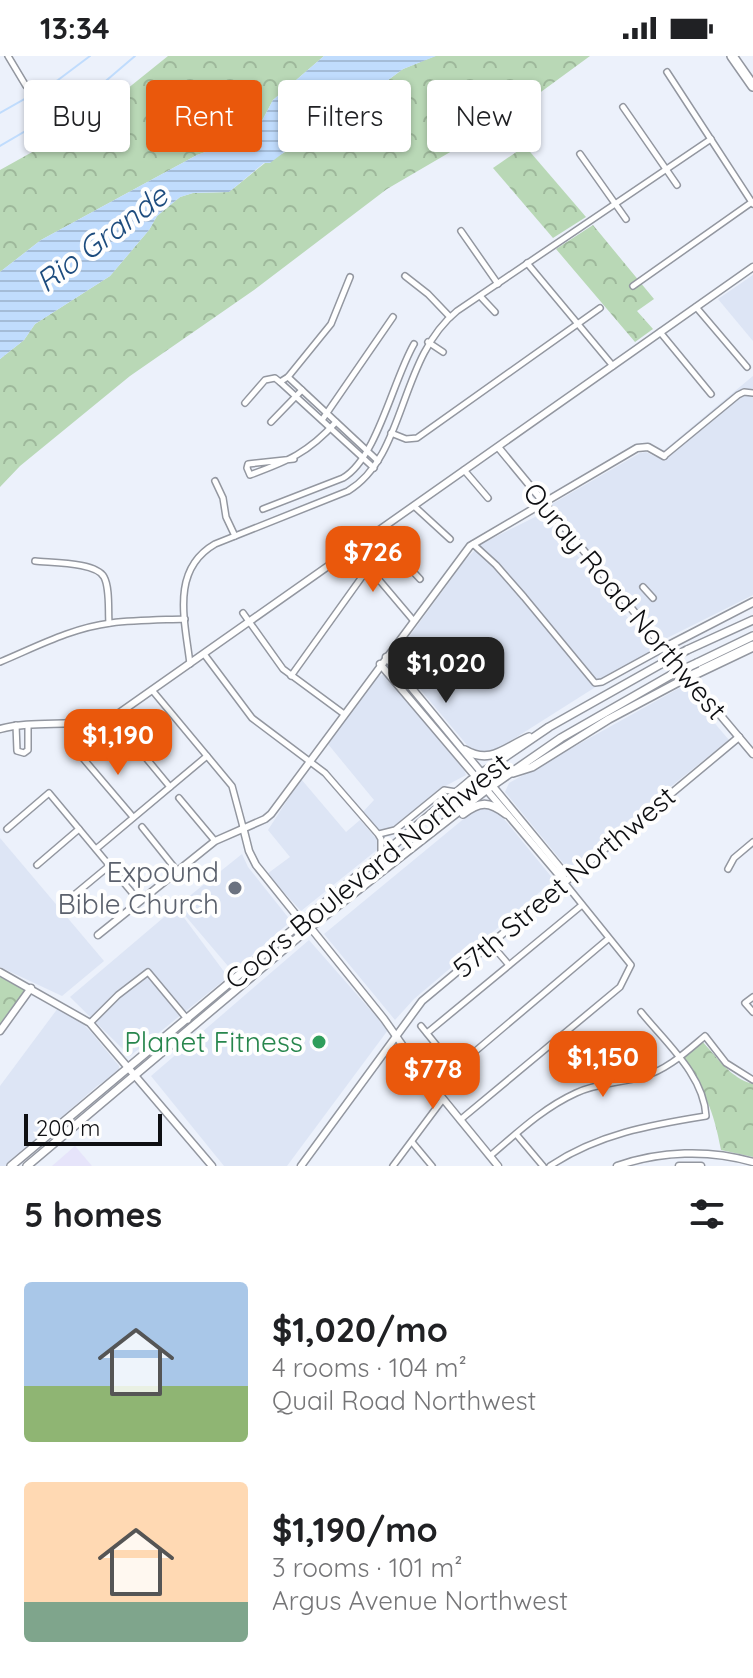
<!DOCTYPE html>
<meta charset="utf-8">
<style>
:root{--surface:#fff;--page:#f6f6f6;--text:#202124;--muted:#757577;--accent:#ea580c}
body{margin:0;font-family:Quicksand,sans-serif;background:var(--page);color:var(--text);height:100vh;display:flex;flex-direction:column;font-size:30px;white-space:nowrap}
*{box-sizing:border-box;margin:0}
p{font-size:26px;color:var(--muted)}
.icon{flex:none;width:44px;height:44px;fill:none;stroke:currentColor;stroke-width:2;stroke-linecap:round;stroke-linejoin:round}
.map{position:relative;height:1110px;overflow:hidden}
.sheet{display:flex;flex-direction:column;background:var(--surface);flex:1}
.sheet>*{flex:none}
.guide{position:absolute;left:24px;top:24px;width:706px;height:72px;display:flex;gap:16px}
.scale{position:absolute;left:24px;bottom:20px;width:138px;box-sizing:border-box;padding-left:8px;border:4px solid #0e0f12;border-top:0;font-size:22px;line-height:28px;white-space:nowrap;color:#0e0f12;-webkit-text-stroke:6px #fefefe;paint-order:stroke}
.price{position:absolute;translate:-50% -68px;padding:0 18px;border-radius:16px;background:var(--accent);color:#fff;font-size:26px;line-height:52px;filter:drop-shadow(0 2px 4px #0008)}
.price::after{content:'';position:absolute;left:50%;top:48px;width:24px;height:18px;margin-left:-12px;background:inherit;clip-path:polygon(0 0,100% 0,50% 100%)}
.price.current{background:#222;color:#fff}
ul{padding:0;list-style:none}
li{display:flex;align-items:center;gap:24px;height:200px;padding:0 24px}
li span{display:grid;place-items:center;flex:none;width:224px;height:160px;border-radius:8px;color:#555}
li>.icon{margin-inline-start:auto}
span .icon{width:96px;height:96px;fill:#fffc;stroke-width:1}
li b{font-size:34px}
h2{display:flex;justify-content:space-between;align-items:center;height:96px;padding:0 24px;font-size:34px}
.tag{padding:0 28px;border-radius:8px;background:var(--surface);box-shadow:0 2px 6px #0004;font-size:28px;line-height:72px}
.tag.current{background:var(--accent);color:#fff}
.status{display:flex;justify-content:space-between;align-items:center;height:56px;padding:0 40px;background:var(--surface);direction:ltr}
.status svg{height:22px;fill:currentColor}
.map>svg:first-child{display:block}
.built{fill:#dde5f5}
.industrial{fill:#e6e4fa}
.forest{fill:url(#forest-crowns)}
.water{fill:url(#water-rules)}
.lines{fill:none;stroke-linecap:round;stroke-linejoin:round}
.stream{stroke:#c0dcfd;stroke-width:2}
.minor-casing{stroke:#9397a0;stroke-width:8}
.tertiary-casing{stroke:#9397a0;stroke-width:9}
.secondary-casing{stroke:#9397a0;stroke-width:9}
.primary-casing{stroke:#9397a0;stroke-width:10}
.motorway-casing{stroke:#9397a0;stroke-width:12}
.minor{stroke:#fff;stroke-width:5}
.tertiary{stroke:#fff;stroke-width:6}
.secondary{stroke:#fff;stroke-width:6}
.primary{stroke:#fff;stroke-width:7}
.motorway{stroke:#fff;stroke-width:9}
.primary-bridge-casing{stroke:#9397a0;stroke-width:10;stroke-linecap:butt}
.primary-bridge{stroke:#fff;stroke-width:7}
.worship-dot{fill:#6b7280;stroke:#fefefe;stroke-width:3}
.leisure-dot{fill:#2e9e5b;stroke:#fefefe;stroke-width:3}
.labels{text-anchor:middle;stroke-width:8;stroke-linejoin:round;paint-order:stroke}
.street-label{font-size:28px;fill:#0e0f12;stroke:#fefefe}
.worship-label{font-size:28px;fill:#5b616d;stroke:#fefefe;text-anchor:end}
.leisure-label{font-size:28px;fill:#27864d;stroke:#fefefe;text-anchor:end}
.water-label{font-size:30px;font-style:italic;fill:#1d4c7e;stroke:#fefefe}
</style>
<div class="status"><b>13:34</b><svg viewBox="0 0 49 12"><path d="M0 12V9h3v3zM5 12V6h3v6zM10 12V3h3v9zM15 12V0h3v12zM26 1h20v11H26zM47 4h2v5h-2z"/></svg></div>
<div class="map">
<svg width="753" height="1110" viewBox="0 0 753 1110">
<defs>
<pattern id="forest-crowns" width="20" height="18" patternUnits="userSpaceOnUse" patternTransform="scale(2)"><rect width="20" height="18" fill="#b9d8b6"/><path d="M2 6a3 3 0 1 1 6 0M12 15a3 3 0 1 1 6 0" fill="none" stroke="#9eb89b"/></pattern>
<pattern id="water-rules" width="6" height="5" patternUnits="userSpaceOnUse" patternTransform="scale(2)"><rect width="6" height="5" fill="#c0dcfd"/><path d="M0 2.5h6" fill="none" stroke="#a4bcd8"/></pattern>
</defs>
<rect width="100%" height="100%" fill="#ecf1fb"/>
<g class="built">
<path d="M753 219V285L718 243Z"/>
<path d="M753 320V539L665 583 622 537 552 453V448L640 397 646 396 656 401Z"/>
<path d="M543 457 654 594 496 694 489 697 472 695 398 607V596L465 504 481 488Z"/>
<path d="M385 618 463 711 466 719 438 734 395 772 382 775 375 772 362 757 374 744 328 688 374 622Z"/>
<path d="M683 630 729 684 568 813 505 736 509 727Z"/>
<path d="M301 723 346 776 360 764 380 787 378 793 301 855 267 818 290 801 268 774Z"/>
<path d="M487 751 500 758 554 824 414 943 395 964 324 878 472 756Z"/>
<path d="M0 782 104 905 62 940 0 911Z"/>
<path d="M242 798 248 811 291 865 233 916 177 850Z"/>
<path d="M176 851 228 921 130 1000 70 941Z"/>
<path d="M309 884 388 974 287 1110H224L151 1020Z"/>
<path d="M58 952 74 959 91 976 119 1010V1016L97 1030 6 1110H0V1030Z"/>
</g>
<path class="industrial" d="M75 1090 92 1110H52Z"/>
<g class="forest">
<path d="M168 0H324L273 44 255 78 197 99 41 184 0 216V114L86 66Z"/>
<path d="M435 0H590L493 71 387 133 254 234 130 320 20 410 0 431V303L24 284 35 268 110 220 149 174 157 160 180 141 193 137 229 136 265 107 287 95 354 40 380 30 403 13Z"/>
<path d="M525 90 586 161 553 182 493 112Z"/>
<path d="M593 169 654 243 637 255 653 273 635 286 556 193Z"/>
<path d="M0 921 25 934 0 968Z"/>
<path d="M702 985C716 1000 731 1023 753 1028V1101L721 1094C714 1055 704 1033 682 1001Z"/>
</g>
<path class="water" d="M324 0H436L403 13 380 30 354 39 287 94 270 107H264L229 136 193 137 180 141 157 160 149 174 110 220 35 268 24 284 0 303V216L41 184 197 99 255 78 273 44Z"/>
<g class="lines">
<g class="stream">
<path d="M0 57 58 24 90 0"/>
<path d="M0 90 94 35 135 0"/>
</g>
<defs>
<g id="minor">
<path d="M8 0 26 30"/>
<path d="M667 16 753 148"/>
<path d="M623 51 677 129"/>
<path d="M580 98 626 163"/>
<path d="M461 175 498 228"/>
<path d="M527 207 613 310"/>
<path d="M405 220 428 238 450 261"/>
<path d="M633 230 752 146"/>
<path d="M480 240 495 256"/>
<path d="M696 251 747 311"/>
<path d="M660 276 711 338"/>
<path d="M428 286 443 296"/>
<path d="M288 321 378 405"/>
<path d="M280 326 374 412"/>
<path d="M245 347 265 324 275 322 280 326 288 321 331 268 350 221"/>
<path d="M322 364 393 261"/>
<path d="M271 366 302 334"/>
<path d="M391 377 406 383 417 382 600 252"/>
<path d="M664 400 738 339 744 336 753 337"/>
<path d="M294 403 248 408 247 412 250 419C288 405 308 397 336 366"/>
<path d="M464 414 488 442"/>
<path d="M215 425 223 442 226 461 235 480"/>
<path d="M414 450 450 483"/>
<path d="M263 453 343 422C377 402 393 324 414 288"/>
<path d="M376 476 420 523"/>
<path d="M473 488 496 509 524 541 595 627 602 626 664 592"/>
<path d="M353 493 413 564"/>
<path d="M35 505C51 507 96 506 104 521 110 532 108 554 109 567"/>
<path d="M643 531 653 542"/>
<path d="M243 557 283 613 344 658"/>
<path d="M204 598 252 662 325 717 378 778 381 783V798"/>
<path d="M0 606C36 591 71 572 111 567 135 564 160 564 185 563"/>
<path d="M190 608C185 565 170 514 215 488L348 435C407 399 398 303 457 255L711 83"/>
<path d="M291 620 369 511"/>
<path d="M152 634 232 730 243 771"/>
<path d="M16 669 17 695 24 697 28 694V669"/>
<path d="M122 673 170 731"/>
<path d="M81 700 133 761"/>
<path d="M179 742 215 785"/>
<path d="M142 771 178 816"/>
<path d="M7 773 49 737 139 845"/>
<path d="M379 778 395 774 444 734 456 736"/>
<path d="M96 793 207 700"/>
<path d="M37 809 79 773"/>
<path d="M728 813 734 802 753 786"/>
<path d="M68 844 109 810"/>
<path d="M491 888 509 909"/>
<path d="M753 941 745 947 753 956"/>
<path d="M90 967 118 939 148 916 188 964"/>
<path d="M421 970 438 991"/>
<path d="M427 977 582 849"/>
<path d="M596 992 594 1000 600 1028"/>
<path d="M433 1031 608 883"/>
<path d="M460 1064 620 931 631 909 564 826"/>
<path d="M516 1078 543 1110"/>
<path d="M412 1086 432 1110"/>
<path d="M490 1100C517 1077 543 1052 576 1037 597 1027 620 1027 642 1021 667 1014 686 996 705 980L726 1007 753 1024"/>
<path d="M393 1110 443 1043"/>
<path d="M550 1110C598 1078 650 1069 706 1060 704 1019 665 986 641 956"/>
</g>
<g id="tertiary">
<path d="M498 391 664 592"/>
<path d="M386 601 562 814 564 826"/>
<path d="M380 608 564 825"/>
<path d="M0 673C37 663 79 673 115 660L753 211"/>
<path d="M243 771 249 795 256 809 301 865"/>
<path d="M310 871 384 963 422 1017 498 1110"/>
<path d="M98 879 215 785 265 763 271 758 470 490 637 392 648 391 664 400"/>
<path d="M0 916 90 967 212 1110"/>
<path d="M0 975 31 932"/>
<path d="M301 1110 422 945 739 681"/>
<path d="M617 1110C660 1095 709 1093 753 1106"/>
<path d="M679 1110H701"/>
</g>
<path id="secondary" d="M664 592 753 698"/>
<g id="primary">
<path d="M664 592 753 546"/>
<path d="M687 594 753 564"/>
<path d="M697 607 753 580"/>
<path d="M465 694C491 709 505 691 529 681"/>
<path d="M513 717 532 711 609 663 688 621"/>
<path d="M463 758C480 745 489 745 506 758"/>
<path d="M313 865 332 844"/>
<path d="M11 1110 470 725 549 671 661 608"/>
<path d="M27 1110 308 873 486 734 561 682 671 619"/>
</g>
<g id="motorway">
<path d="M732 0 753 30"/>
<path d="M688 621 753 590"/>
</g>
</defs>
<use href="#minor" class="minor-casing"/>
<use href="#tertiary" class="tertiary-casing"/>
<use href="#secondary" class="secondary-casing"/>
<use href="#primary" class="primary-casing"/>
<use href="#motorway" class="motorway-casing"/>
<use href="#minor" class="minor"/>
<use href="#tertiary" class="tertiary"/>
<use href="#secondary" class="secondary"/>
<use href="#primary" class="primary"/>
<use href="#motorway" class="motorway"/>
<defs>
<g id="primary-bridge">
<path d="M661 608 687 594"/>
<path d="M671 619 697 607"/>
</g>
</defs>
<use href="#primary-bridge" class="primary-bridge-casing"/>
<use href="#primary-bridge" class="primary-bridge"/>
</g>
<circle class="worship-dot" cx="235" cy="832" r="8"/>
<circle class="leisure-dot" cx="319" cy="986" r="8"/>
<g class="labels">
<g class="street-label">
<text transform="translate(625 545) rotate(50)" y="10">Ouray Road Northwest</text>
<text transform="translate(367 815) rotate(-39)" y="10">Coors Boulevard Northwest</text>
<text transform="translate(564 826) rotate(-40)" y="10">57th Street Northwest</text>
</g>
<g class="worship-label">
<text x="219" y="826">Expound<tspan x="219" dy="32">Bible Church</tspan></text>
</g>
<g class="leisure-label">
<text x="303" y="996">Planet Fitness</text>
</g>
<g class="water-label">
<text transform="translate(102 183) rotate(-37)" y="10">Rio Grande</text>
</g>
</g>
</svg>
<div class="scale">200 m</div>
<b class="price" style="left:373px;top:538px">$726</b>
<b class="price current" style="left:446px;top:649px">$1,020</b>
<b class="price" style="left:118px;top:721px">$1,190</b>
<b class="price" style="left:603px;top:1043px">$1,150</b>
<b class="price" style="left:433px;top:1055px">$778</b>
<div class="guide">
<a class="tag">Buy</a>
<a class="tag current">Rent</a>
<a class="tag">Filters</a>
<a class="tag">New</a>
</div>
</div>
<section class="sheet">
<h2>5 homes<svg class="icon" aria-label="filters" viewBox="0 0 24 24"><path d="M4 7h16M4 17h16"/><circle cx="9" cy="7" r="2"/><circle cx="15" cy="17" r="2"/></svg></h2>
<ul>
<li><span style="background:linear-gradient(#a9c7e8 65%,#8fb573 0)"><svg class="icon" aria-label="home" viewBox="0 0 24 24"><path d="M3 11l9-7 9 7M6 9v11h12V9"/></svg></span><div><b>$1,020/mo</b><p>4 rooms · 104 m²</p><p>Quail Road Northwest</p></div></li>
<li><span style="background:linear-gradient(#ffd9b3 75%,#7fa58c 0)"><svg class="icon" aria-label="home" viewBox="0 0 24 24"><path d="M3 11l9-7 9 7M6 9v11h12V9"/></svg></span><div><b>$1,190/mo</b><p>3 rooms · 101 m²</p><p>Argus Avenue Northwest</p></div></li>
</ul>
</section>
